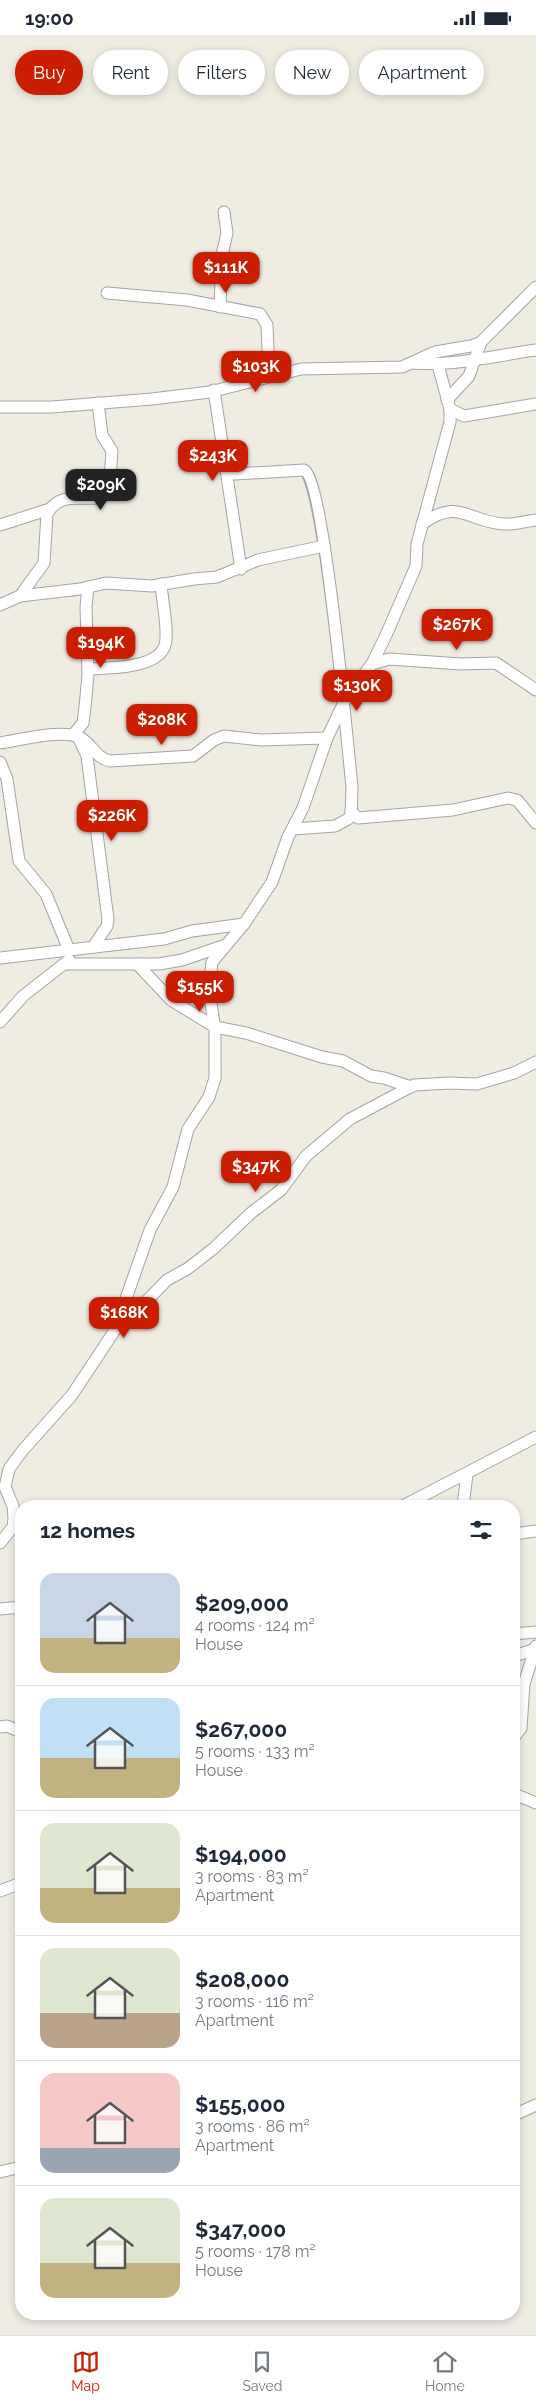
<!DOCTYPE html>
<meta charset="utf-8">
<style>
:root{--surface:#fff;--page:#f2f2f3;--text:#1f2937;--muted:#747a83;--line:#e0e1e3;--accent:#cb1e00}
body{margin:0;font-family:Raleway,sans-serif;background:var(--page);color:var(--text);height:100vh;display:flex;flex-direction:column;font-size:19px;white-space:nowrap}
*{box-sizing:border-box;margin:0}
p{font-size:16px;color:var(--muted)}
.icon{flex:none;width:28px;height:28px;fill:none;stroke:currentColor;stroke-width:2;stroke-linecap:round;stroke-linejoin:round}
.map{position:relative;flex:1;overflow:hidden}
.sheet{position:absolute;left:15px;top:1465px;width:505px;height:820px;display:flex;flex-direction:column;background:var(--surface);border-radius:20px;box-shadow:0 2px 8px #0003}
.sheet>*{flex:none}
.hud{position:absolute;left:15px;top:15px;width:506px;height:45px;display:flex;gap:10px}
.price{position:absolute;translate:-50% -42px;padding:0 11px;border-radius:10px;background:var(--accent);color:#fff;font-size:16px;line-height:32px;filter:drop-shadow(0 1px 2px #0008)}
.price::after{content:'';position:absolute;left:50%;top:30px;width:15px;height:11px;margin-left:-8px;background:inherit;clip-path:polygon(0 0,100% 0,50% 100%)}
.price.selected{background:#222;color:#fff}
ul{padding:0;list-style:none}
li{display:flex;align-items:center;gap:15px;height:125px;padding:0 25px}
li+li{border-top:1px solid var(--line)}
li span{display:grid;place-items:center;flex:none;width:140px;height:100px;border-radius:15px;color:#555}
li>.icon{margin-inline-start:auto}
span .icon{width:60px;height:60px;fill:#fffc;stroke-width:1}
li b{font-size:21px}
h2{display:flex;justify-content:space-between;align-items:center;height:60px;padding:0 25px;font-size:21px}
.pill{padding:0 18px;border-radius:22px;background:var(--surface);box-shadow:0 2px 8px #0003;font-size:18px;line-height:45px}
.pill.selected{background:var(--accent);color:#fff}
.status{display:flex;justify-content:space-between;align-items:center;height:35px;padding:0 25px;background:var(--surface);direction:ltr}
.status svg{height:14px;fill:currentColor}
.menu{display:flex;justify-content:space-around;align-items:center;height:70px;border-top:1px solid var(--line);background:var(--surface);font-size:14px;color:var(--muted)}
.menu a{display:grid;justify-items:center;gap:2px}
.menu .selected{color:var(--accent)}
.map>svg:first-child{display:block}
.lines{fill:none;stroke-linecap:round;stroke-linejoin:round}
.minor-casing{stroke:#a4a4a4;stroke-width:13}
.minor{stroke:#fff;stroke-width:11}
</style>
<div class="status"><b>19:00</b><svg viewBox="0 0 49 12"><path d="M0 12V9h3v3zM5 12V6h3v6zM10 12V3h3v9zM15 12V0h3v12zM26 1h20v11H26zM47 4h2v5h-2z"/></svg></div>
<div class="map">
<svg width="536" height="2300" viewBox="0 0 536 2300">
<rect width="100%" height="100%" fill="#efede2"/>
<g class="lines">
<defs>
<g id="minor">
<path d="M107 258 187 265 260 279 267 290 269 341"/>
<path d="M220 272 222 220 227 198 224 177"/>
<path d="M412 328C458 331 492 321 536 315"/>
<path d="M214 355 241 534"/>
<path d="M447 365 469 341 481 307"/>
<path d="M0 372H52L152 364 210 357 301 334 402 332 435 317 471 311 481 307 536 252"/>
<path d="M450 374 464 381 536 369"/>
<path d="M225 434 235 439 304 435C324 444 348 714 352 752L351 781 348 784 335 791 293 794"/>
<path d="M422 489C459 462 468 487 504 489 514 490 526 486 536 485"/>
<path d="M0 490 50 474"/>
<path d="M20 561 80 554 106 548 152 551 194 544 217 542 258 525 324 511"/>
<path d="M0 570 20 561 44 528 47 479C63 450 93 473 109 457L112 416 102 400 98 368"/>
<path d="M372 629 389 624 461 629 496 628 536 655"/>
<path d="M88 634C108 633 158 634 165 610 169 596 162 565 161 549"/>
<path d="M73 700 83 688 85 672 88 640 86 572 88 552"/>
<path d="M80 706 87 721 108 884 107 891 93 912"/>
<path d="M0 708C20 705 61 694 79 702 92 708 95 723 110 726L193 721 214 705 224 701 261 705 327 703"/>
<path d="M0 727 7 744 19 826 46 859 69 915"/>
<path d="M351 777 358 783 453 775 508 763 517 765 536 788"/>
<path d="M0 923 164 904 192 896 244 889"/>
<path d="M66 929H159L182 925 223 911"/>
<path d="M137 929 171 965 215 992 246 998 322 1022 343 1026 371 1041 384 1043 411 1052"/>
<path d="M0 987 23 961 69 925"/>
<path d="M116 1294 132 1281 167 1245 187 1234 213 1214 251 1178 281 1155 306 1121 350 1084 414 1050 450 1048 477 1049 514 1038 536 1027"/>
<path d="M403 1471 536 1402"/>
<path d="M463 1471 467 1439"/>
<path d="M514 1499 536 1496"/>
<path d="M0 1508 13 1492 14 1483 13 1471 5 1452 9 1434 23 1415 72 1360 115 1295 150 1195 173 1152 188 1094 209 1062 215 1043V995L209 955 212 927 244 889 272 847 288 802 303 773 327 703 347 661 372 629 387 598 416 531 417 509 450 387V374L438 330"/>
<path d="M0 1574 21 1572"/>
<path d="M514 1599 536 1597"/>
<path d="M514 1621 536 1614"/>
<path d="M0 1692 7 1691 21 1697"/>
<path d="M514 1702 521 1693 524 1649 536 1611"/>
<path d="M514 1759 536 1768"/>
<path d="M0 1856 21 1848"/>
<path d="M514 2080 536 2070"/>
<path d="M0 2137 21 2132"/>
</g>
</defs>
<use href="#minor" class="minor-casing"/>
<use href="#minor" class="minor"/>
</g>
</svg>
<b class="price" style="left:226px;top:259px">$111K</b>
<b class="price" style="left:256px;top:358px">$103K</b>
<b class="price" style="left:213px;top:447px">$243K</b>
<b class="price selected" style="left:101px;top:476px">$209K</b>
<b class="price" style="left:457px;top:616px">$267K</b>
<b class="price" style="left:101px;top:634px">$194K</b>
<b class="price" style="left:357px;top:677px">$130K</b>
<b class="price" style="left:162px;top:711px">$208K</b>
<b class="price" style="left:112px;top:807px">$226K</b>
<b class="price" style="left:200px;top:978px">$155K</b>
<b class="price" style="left:256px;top:1158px">$347K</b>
<b class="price" style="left:124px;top:1304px">$168K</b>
<div class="hud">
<a class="pill selected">Buy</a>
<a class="pill">Rent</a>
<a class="pill">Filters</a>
<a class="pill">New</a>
<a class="pill">Apartment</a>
</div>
<section class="sheet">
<h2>12 homes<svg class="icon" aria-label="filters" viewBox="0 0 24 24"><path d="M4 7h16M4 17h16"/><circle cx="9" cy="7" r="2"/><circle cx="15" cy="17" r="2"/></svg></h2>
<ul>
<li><span style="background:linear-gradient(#c9d6e8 65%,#c2b280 0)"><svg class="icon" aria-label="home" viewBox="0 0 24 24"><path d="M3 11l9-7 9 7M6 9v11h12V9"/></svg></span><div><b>$209,000</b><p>4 rooms · 124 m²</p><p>House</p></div></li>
<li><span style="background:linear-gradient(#bfe0f5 60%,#c2b280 0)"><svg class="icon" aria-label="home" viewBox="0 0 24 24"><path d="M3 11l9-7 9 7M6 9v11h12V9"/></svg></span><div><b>$267,000</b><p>5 rooms · 133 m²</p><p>House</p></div></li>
<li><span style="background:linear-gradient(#dfe7d0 65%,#c2b280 0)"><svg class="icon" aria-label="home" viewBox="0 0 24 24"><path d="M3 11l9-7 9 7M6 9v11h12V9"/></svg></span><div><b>$194,000</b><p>3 rooms · 83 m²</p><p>Apartment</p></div></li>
<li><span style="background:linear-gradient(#dfe7d0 65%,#b9a48a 0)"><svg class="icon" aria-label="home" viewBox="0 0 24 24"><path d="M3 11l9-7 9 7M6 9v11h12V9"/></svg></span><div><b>$208,000</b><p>3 rooms · 116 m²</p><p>Apartment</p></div></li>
<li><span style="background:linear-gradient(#f6c9c9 75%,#9aa5b1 0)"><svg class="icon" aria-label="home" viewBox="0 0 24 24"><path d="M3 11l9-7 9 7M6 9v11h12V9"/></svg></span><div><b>$155,000</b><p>3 rooms · 86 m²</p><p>Apartment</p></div></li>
<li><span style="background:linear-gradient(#dfe7d0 65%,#c2b280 0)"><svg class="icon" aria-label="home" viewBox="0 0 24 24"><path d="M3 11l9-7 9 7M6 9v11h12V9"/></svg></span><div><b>$347,000</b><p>5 rooms · 178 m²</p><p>House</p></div></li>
</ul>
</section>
</div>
<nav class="menu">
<a class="selected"><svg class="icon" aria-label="map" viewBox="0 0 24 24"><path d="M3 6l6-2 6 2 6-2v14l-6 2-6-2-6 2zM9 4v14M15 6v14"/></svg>Map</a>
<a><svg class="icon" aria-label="saved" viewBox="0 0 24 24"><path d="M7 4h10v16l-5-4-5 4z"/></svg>Saved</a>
<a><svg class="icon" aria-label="home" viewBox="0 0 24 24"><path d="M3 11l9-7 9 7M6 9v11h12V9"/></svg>Home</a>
</nav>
